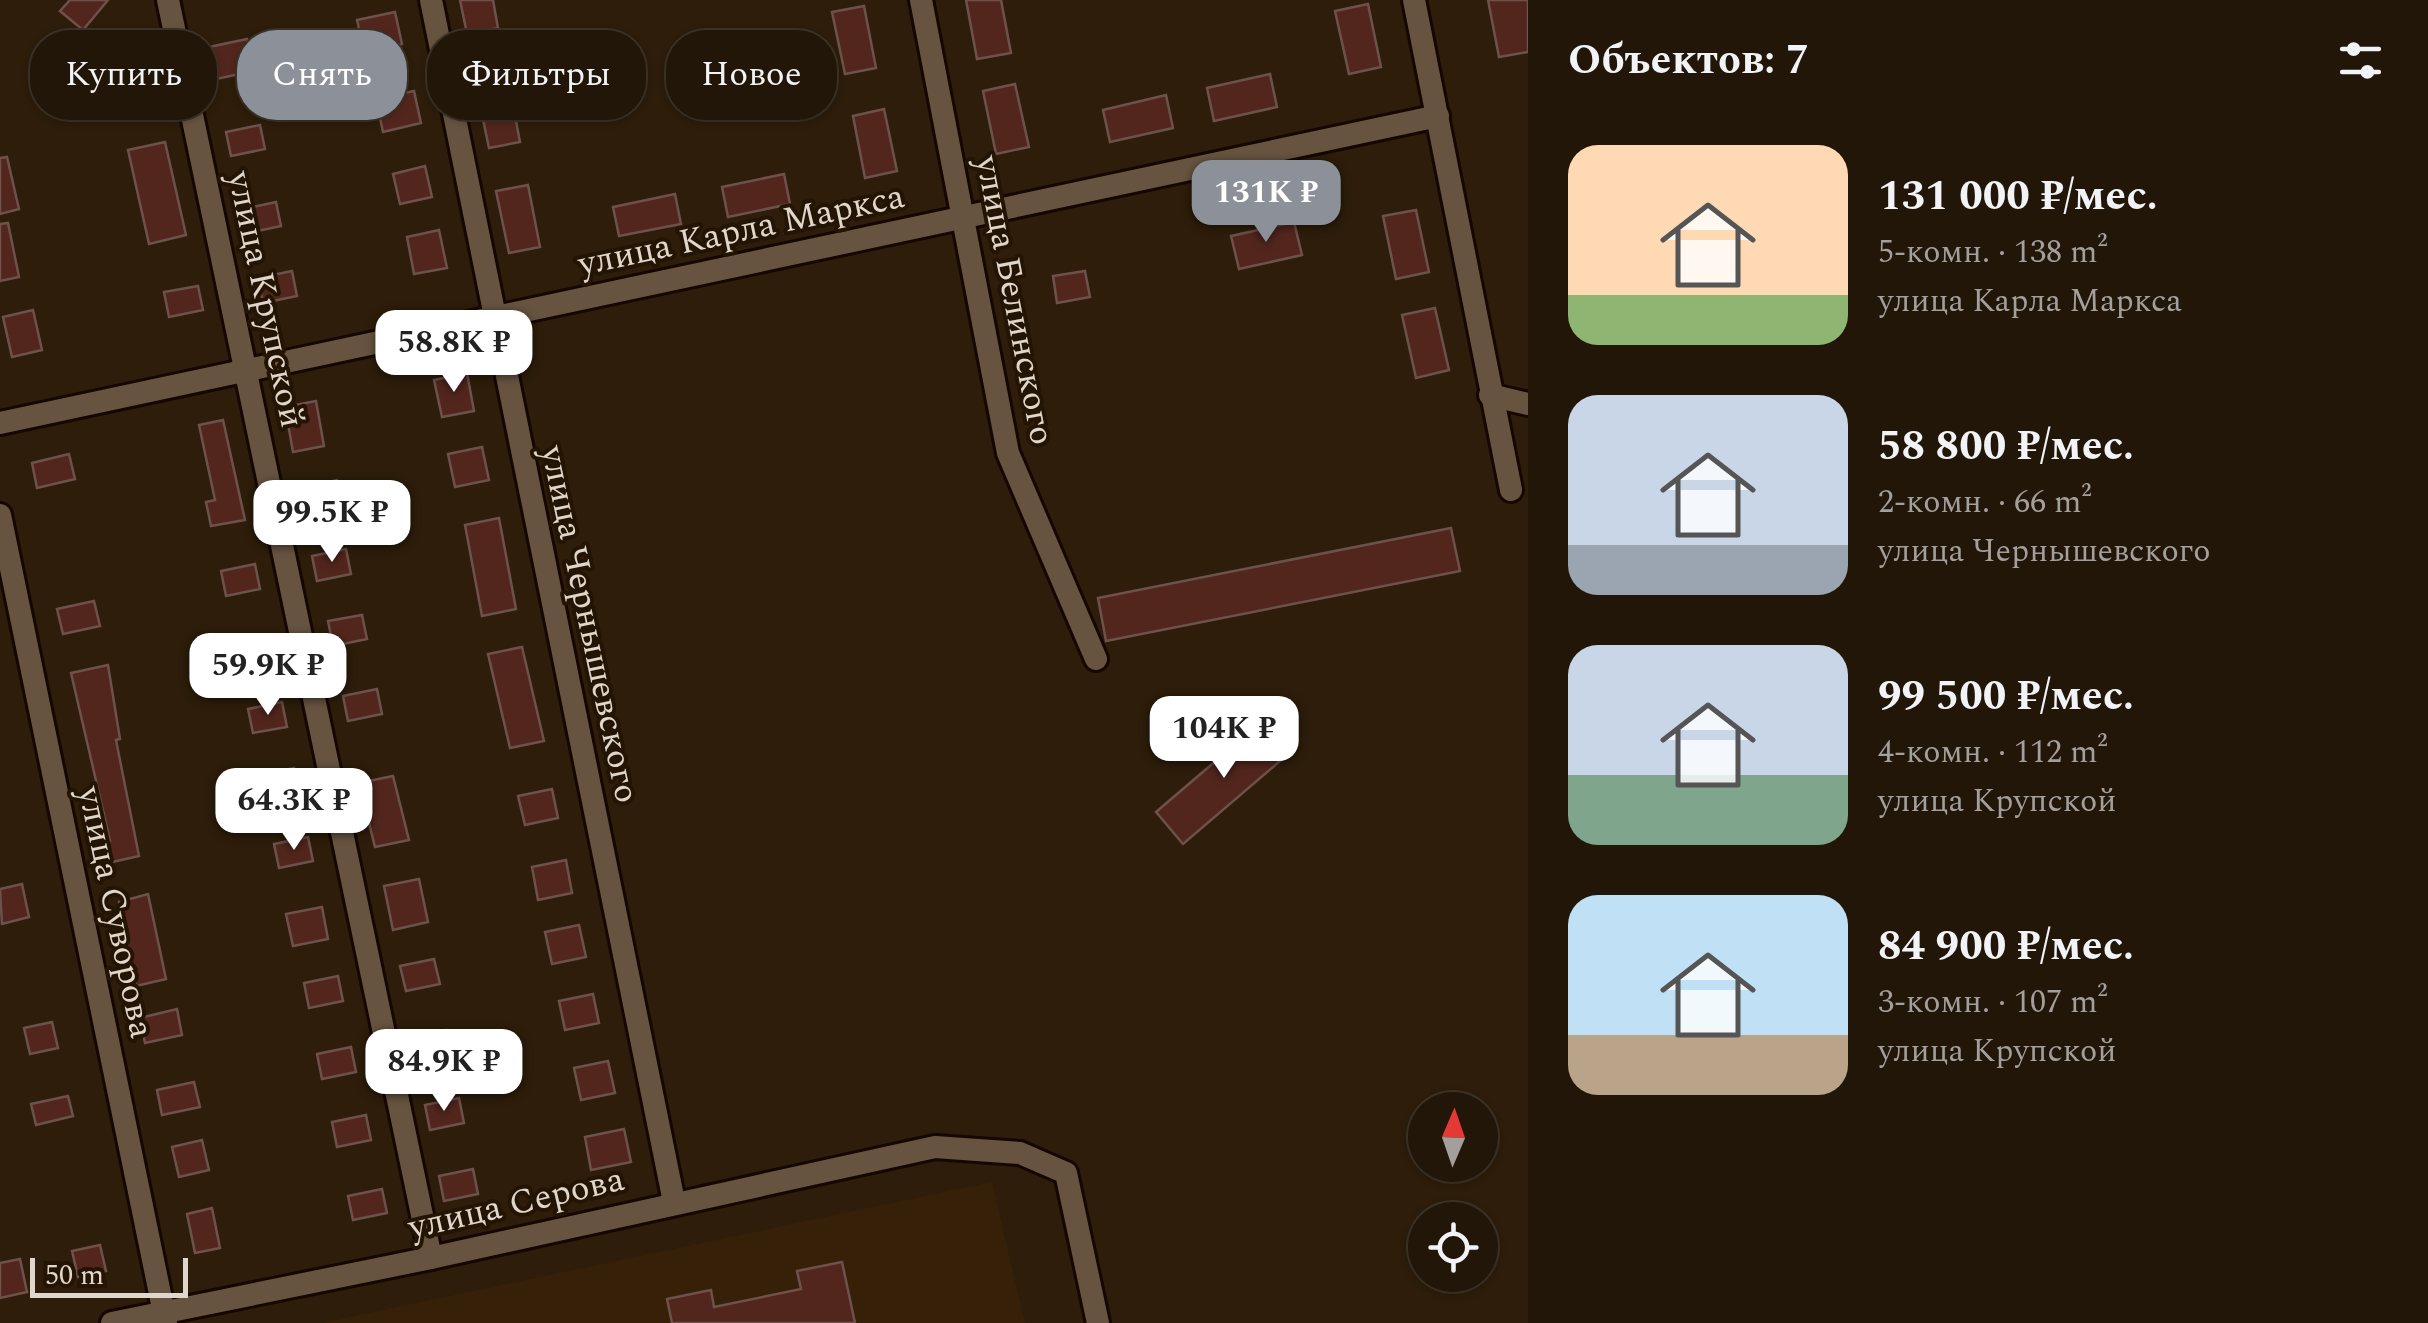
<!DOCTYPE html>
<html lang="ru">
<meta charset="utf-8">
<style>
:root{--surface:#221608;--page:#2a1f12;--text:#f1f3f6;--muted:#a29f9c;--line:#3f3529;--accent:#8c9099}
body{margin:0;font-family:Spectral,serif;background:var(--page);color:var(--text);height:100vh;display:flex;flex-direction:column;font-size:38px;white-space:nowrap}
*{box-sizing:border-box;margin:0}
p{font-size:32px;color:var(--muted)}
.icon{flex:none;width:55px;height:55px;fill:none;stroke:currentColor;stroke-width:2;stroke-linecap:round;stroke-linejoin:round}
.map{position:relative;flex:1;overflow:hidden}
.sheet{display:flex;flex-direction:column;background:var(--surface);width:900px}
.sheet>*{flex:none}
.hud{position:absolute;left:30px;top:30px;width:950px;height:90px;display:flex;gap:20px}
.needle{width:65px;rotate:2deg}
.controls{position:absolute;left:1408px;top:1092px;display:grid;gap:20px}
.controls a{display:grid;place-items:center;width:90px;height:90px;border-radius:50%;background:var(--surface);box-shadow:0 2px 8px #0004,0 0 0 2px var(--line);font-size:50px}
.scale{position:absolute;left:30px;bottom:25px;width:158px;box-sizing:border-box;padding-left:10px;border:5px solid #e1d6cb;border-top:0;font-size:28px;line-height:35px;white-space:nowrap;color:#e1d6cb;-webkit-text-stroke:8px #231403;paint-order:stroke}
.price{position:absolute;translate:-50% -85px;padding:0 22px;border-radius:20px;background:#fff;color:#222;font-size:32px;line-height:65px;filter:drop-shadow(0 2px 5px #0008)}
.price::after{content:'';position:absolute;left:50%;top:60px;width:30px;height:22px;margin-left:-15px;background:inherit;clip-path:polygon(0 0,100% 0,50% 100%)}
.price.active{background:var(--accent);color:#fff}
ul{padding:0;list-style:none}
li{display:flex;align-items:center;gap:30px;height:250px;padding:0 40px}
li span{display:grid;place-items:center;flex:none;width:280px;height:200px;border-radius:30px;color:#555}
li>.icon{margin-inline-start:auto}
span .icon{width:120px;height:120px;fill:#fffc;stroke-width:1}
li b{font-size:42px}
h2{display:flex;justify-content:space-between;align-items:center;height:120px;padding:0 40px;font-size:42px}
.chip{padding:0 35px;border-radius:40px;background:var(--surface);box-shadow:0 2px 8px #0004,0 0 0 2px var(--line);font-size:35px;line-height:90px}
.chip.active{background:var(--accent);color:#fff}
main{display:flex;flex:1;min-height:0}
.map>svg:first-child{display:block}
.built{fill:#362108}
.building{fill:#52261d;stroke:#6d514b;stroke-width:2.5}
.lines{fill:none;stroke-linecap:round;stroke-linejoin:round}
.minor-casing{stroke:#150700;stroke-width:28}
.minor{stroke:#675440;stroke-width:22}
.labels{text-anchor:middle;stroke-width:8;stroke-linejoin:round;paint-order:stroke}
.street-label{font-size:35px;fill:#e1d6cb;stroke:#231403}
</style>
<main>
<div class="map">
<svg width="1528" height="1323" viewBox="0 0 1528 1323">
<rect width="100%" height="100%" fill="#2d1d0a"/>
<path class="built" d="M992 1182 1025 1323H321Z"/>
<g class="building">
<path d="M70 0H108L83 30 60 11Z"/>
<path d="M460 0H493L498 28 467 34Z"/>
<path d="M966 0H1001L1011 53 977 59Z"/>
<path d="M1488 0H1528V52L1499 57Z"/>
<path d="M1368 4 1381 67 1349 74 1335 11Z"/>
<path d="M864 6 876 68 845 74 832 12Z"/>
<path d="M395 12 402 44 364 52 357 20Z"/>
<path d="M247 39 254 71 216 79 209 47Z"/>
<path d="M148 55 155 88 117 96 110 63Z"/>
<path d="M1270 74 1277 107 1214 121 1207 88Z"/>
<path d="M508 79 520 142 489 148 476 86Z"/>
<path d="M1015 84 1029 147 996 154 983 91Z"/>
<path d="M414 91 421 123 383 132 376 99Z"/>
<path d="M1166 95 1173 128 1110 142 1103 110Z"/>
<path d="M884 109 897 171 865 178 853 116Z"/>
<path d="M260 125 265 149 231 156 226 132Z"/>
<path d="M165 142 186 235 149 244 128 150Z"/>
<path d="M7 157 19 209 0 214V158Z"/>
<path d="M425 166 432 197 400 204 393 174Z"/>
<path d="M784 174 790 204 728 217 722 187Z"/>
<path d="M528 185 540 247 509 253 496 191Z"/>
<path d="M675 194 681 224 619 236 613 207Z"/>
<path d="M276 202 281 226 248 233 243 209Z"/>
<path d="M1416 210 1429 272 1396 279 1383 216Z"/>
<path d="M1294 222 1302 255 1239 269 1231 236Z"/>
<path d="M8 223 19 277 0 281V224Z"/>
<path d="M439 230 447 268 414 274 407 237Z"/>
<path d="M292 271 297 296 263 303 258 278Z"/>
<path d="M1085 271 1090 297 1057 303 1053 276Z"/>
<path d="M198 286 203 310 169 317 164 292Z"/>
<path d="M1435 308 1449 370 1416 378 1402 315Z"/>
<path d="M33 310 42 350 12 357 3 317Z"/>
<path d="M467 373 474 411 442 417 434 380Z"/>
<path d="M316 401 324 446 293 452 285 407Z"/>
<path d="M223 420 245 520 211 526 206 502 215 500 199 425Z"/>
<path d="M482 447 489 480 455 487 448 454Z"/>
<path d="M69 454 75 479 37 488 32 463Z"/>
<path d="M337 480 342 505 308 512 303 488Z"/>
<path d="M499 518 516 609 482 616 465 525Z"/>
<path d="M1451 528 1460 571 1106 641 1098 598Z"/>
<path d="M346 549 351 574 317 581 312 556Z"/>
<path d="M255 564 260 589 226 596 221 571Z"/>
<path d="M94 601 100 626 63 634 57 609Z"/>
<path d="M362 615 367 639 333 646 328 621Z"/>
<path d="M268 637 273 661 239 668 234 644Z"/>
<path d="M522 647 544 741 510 748 488 654Z"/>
<path d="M108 665 120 739 116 740 139 856 108 863 104 842 110 841 71 673Z"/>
<path d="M377 689 382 714 348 721 343 696Z"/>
<path d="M282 702 287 727 253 733 248 709Z"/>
<path d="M1266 718 1293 750 1183 844 1156 812Z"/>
<path d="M294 768 299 793 265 800 260 775Z"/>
<path d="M393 776 409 840 375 847 359 783Z"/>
<path d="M552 789 558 818 525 825 518 796Z"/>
<path d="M308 837 313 861 279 868 274 844Z"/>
<path d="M566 860 572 893 538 900 532 867Z"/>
<path d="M419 879 428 922 393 930 384 886Z"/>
<path d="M22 884 29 917 2 924 0 889Z"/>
<path d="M148 894 166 979 136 986 119 902Z"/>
<path d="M322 907 328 939 293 946 286 914Z"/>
<path d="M579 925 586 957 552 964 545 932Z"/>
<path d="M434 959 440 984 406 991 400 966Z"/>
<path d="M338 976 343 1001 309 1008 304 983Z"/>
<path d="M593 994 599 1023 565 1030 559 1001Z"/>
<path d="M177 1009 182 1035 145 1043 140 1018Z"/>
<path d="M52 1022 58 1048 30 1054 24 1028Z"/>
<path d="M446 1030 451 1054 417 1061 412 1037Z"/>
<path d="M351 1047 356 1072 322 1079 317 1054Z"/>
<path d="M608 1061 615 1093 581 1100 574 1068Z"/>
<path d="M194 1082 200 1107 162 1115 157 1090Z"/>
<path d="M68 1096 73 1116 36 1125 31 1104Z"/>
<path d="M459 1098 464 1123 430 1130 425 1105Z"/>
<path d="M366 1115 371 1140 337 1147 332 1122Z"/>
<path d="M624 1129 631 1162 591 1170 585 1137Z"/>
<path d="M202 1140 209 1170 179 1177 172 1147Z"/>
<path d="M473 1169 478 1194 444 1201 439 1176Z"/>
<path d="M382 1189 387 1213 353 1220 348 1196Z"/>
<path d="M212 1208 220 1248 195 1253 187 1214Z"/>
<path d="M100 1245 106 1271 78 1277 72 1251Z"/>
<path d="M20 1259 27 1292 0 1298V1263Z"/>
<path d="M842 1262 855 1323H672L667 1299 711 1290 714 1307 801 1289 797 1271Z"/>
</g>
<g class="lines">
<defs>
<g id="minor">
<path d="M168 0 431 1258"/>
<path d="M431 0 674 1202"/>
<path d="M921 0 1008 453 1096 659"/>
<path d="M1414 0 1511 490"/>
<path d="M1490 395 1528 404"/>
<path d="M0 423 1438 116"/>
<path d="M0 515 166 1323"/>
<path d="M112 1323 431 1258 935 1147 1020 1153 1066 1173 1098 1323"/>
</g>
</defs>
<use href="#minor" class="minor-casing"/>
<use href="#minor" class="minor"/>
</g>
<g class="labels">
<g class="street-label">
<text transform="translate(741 229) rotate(-12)" y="12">улица Карла Маркса</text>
<text transform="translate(267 299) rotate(78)" y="12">улица Крупской</text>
<text transform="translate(1016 300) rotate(79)" y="12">улица Белинского</text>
<text transform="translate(591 624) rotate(78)" y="12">улица Чернышевского</text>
<text transform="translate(117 912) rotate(78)" y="12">улица Суворова</text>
<text transform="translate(516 1202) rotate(-13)" y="12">улица Серова</text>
</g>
</g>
</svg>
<div class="controls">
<a><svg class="needle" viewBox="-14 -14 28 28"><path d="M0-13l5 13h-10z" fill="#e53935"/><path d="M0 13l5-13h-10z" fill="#a29f9c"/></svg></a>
<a><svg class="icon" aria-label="locate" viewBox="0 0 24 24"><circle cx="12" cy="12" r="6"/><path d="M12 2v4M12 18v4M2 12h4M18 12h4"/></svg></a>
</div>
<div class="scale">50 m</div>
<b class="price active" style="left:1266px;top:245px">131K ₽</b>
<b class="price" style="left:454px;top:395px">58.8K ₽</b>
<b class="price" style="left:332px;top:565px">99.5K ₽</b>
<b class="price" style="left:268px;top:718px">59.9K ₽</b>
<b class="price" style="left:1224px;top:781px">104K ₽</b>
<b class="price" style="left:294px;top:853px">64.3K ₽</b>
<b class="price" style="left:444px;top:1114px">84.9K ₽</b>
<div class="hud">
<a class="chip">Купить</a>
<a class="chip active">Снять</a>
<a class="chip">Фильтры</a>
<a class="chip">Новое</a>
</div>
</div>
<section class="sheet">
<h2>Объектов: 7<svg class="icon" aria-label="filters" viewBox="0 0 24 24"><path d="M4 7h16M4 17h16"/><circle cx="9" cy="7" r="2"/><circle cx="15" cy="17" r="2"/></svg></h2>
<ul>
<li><span style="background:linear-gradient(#ffd9b3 75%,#8fb573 0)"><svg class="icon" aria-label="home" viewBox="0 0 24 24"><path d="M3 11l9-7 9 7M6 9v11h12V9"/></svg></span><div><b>131 000 ₽/мес.</b><p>5-комн. · 138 m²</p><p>улица Карла Маркса</p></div></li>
<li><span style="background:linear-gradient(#c9d6e8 75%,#9aa5b1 0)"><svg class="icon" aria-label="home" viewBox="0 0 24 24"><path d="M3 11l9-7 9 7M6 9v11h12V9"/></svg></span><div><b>58 800 ₽/мес.</b><p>2-комн. · 66 m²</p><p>улица Чернышевского</p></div></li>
<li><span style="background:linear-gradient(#c9d6e8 65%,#7fa58c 0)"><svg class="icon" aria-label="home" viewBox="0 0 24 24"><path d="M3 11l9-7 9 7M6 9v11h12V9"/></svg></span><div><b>99 500 ₽/мес.</b><p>4-комн. · 112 m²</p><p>улица Крупской</p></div></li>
<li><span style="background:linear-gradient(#bfe0f5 70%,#b9a48a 0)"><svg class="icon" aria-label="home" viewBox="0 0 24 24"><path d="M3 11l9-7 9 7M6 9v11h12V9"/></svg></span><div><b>84 900 ₽/мес.</b><p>3-комн. · 107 m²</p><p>улица Крупской</p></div></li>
</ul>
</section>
</main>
